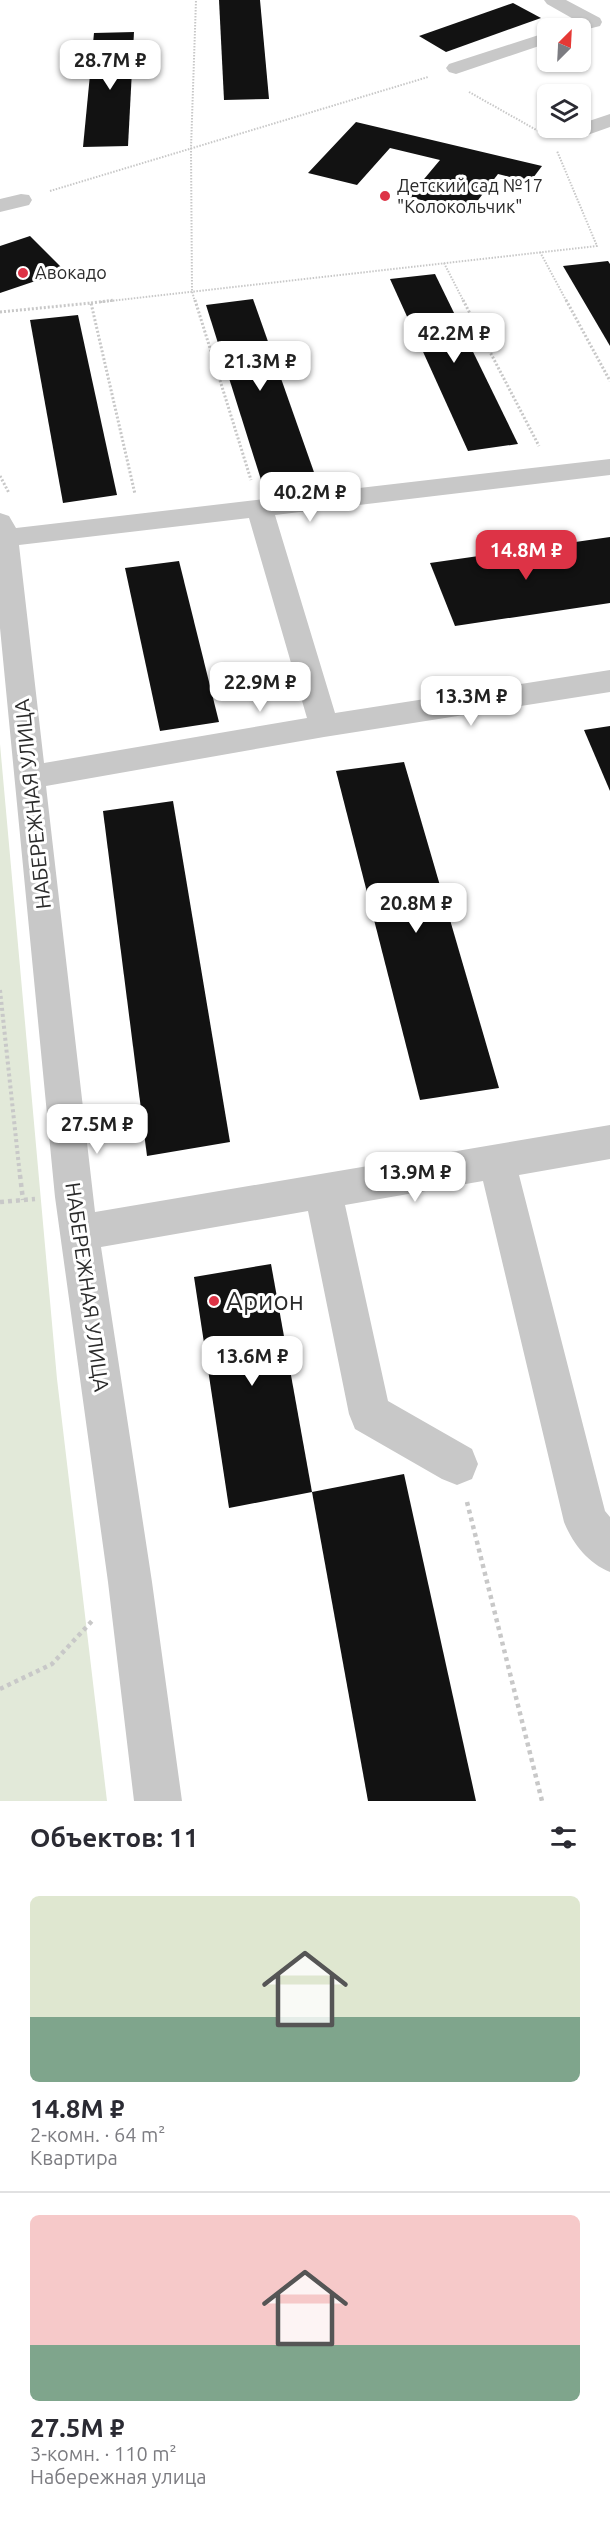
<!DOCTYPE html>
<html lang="ru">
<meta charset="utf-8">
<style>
:root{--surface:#fff;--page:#f2f2f3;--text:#2b2b33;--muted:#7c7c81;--line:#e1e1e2;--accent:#dd3346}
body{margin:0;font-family:Ubuntu,sans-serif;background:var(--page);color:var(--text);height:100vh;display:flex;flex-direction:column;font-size:22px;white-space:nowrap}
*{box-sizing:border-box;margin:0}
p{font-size:20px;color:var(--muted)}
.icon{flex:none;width:33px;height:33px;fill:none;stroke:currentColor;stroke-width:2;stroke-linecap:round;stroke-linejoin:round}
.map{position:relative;height:1801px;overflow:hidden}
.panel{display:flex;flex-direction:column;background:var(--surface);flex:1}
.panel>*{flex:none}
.needle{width:39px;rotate:24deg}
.buttons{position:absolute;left:537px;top:18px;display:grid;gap:12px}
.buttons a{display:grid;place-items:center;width:54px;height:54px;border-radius:9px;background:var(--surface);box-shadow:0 2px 4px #0004;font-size:30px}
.price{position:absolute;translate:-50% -51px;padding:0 14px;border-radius:12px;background:#fff;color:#222;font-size:20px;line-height:39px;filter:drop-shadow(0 2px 3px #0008)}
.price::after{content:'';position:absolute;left:50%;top:36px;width:18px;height:14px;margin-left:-9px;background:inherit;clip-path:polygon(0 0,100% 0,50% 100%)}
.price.on{background:var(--accent);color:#fff}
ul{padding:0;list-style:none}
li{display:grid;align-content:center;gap:12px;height:318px;padding:0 30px}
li+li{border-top:2px solid var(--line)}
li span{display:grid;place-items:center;height:186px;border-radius:9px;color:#555}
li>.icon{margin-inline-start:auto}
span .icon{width:108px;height:108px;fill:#fffc;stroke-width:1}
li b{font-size:26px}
h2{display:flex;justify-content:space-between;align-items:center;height:72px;padding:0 30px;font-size:26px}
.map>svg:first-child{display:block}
.green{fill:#e2e9d9}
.building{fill:#121212}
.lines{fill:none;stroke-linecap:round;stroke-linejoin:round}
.path-far3{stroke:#c8c8c8;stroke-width:2;stroke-dasharray:1.5 1.5;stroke-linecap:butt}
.path-far2{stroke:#c8c8c8;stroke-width:3;stroke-dasharray:2 2;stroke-linecap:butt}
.path-far1{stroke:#c8c8c8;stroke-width:4;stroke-dasharray:3 3;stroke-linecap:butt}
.path{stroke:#c8c8c8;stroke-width:4.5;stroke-dasharray:4 4;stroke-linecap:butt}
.minor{fill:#c8c8c8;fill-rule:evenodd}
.poi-dot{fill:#dd3346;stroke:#fff;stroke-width:2}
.labels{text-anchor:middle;stroke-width:6;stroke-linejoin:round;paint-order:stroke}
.far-poi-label{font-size:18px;fill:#2b2b2b;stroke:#fff;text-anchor:start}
.street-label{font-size:21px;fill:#2b2b2b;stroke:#fff}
.near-poi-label{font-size:26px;fill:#2b2b2b;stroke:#fff;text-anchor:start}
</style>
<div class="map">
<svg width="610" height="1801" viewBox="0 0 610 1801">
<rect width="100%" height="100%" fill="#fff"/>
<path class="green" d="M0 744 57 1379 107 1801H0Z"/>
<g class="building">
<path d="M219 0H260L269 99 224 100Z"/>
<path d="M513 3 541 18 446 52 419 36Z"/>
<path d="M134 32 128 146 83 147 94 33Z"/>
<path d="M356 122 542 166 530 182 498 174 469 212 409 197 440 160 390 148 357 185 308 173Z"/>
<path d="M30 236 65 271 0 293V246Z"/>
<path d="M608 261 610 264V346L563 266Z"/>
<path d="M435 274 518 444 468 451 390 279Z"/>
<path d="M253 299 315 475 262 483 206 305Z"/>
<path d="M78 315 117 495 63 503 30 320Z"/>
<path d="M610 537V603L455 626 430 563Z"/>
<path d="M179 561 219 722 160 731 125 568Z"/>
<path d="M610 726V791L584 730Z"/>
<path d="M404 762 499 1088 420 1100 336 771Z"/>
<path d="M173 801 230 1142 147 1156 103 811Z"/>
<path d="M271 1264 312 1492 229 1508 194 1277Z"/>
<path d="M404 1474 476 1801H368L312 1492Z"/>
</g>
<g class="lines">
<g class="path-far3">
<path d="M469 92 549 137"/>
<path d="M50 191 428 77"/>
<path d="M540 252 567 302"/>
<path d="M444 263 464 302"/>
<path d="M101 302 597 246 557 151"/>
<path d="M195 302 192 291 191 148 196 0"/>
</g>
<g class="path-far2">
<path d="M195 300 251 480"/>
<path d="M463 300 539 446"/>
<path d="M566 300 610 381"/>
<path d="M91 303 114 300"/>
<path d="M0 312 91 303 135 494"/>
<path d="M0 476 9 493"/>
</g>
<path class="path-far1" d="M0 990 20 1176"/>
<g class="path">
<path d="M20 1175 23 1200"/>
<path d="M0 1202 35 1199"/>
<path d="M467 1502 542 1801"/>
<path d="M0 1689 52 1664 92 1621"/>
</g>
<g class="minor">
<path d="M544 0H566L600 18 602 22 600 26 580 31V28H563L565 24 577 21 547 4Z"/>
<path d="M548 32V43L456 74 449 72 446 68 449 64Z"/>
<path d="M610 114V127L579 138 572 136 569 132 572 128H580V124Z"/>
<path d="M21 194 29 195 32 200 29 205 0 212V199Z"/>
<path d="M610 459V475L275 515 335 713 610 670V692L324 737 46 786 95 1212 610 1125V1159L519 1175 605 1511 610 1517V1572C588 1563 573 1544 564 1522L483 1181 345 1205 388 1401 472 1449 478 1464 472 1479 457 1485 442 1479 355 1429 349 1414 308 1211 101 1247 152 1582 182 1801H134L108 1582 55 1197 0 628V513L9 516 16 528ZM249 518 307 718 44 763 19 545Z"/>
</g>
</g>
<g class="poi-dot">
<circle cx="385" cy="196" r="6"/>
<circle cx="23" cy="273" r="6"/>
<circle cx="214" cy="1301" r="6"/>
</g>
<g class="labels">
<g class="far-poi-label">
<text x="397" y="192">Детский сад №17<tspan x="397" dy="21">"Колокольчик"</tspan></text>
<text x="35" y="279">Авокадо</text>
</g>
<g class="street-label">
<text transform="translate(33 804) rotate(-96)" y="7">НАБЕРЕЖНАЯ УЛИЦА</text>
<text transform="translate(87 1287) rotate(82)" y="7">НАБЕРЕЖНАЯ УЛИЦА</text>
</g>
<g class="near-poi-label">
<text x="226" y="1310">Арион</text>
</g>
</g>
</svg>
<div class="buttons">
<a><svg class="needle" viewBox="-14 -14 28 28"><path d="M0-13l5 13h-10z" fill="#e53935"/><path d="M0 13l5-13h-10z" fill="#7c7c81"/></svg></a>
<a><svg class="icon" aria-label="layers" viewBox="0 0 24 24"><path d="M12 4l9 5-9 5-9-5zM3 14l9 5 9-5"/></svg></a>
</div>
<b class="price" style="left:110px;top:91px">28.7M ₽</b>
<b class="price" style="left:454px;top:364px">42.2M ₽</b>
<b class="price" style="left:260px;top:392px">21.3M ₽</b>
<b class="price" style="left:310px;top:523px">40.2M ₽</b>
<b class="price on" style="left:526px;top:581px">14.8M ₽</b>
<b class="price" style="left:260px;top:713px">22.9M ₽</b>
<b class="price" style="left:471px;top:727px">13.3M ₽</b>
<b class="price" style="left:416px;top:934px">20.8M ₽</b>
<b class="price" style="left:97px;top:1155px">27.5M ₽</b>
<b class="price" style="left:415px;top:1203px">13.9M ₽</b>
<b class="price" style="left:252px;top:1387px">13.6M ₽</b>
</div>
<section class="panel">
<h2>Объектов: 11<svg class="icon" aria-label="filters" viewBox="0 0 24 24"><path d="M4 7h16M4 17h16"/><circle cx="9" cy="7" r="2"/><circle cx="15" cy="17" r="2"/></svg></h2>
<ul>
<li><span style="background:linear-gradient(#dfe7d0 65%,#7fa58c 0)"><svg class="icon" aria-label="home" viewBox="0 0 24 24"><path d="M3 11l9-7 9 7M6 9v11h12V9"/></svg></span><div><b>14.8M ₽</b><p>2-комн. · 64 m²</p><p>Квартира</p></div></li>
<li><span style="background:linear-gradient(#f6c9c9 70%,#7fa58c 0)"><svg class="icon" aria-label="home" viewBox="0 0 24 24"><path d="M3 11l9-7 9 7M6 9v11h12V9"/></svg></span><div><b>27.5M ₽</b><p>3-комн. · 110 m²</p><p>Набережная улица</p></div></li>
</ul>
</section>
